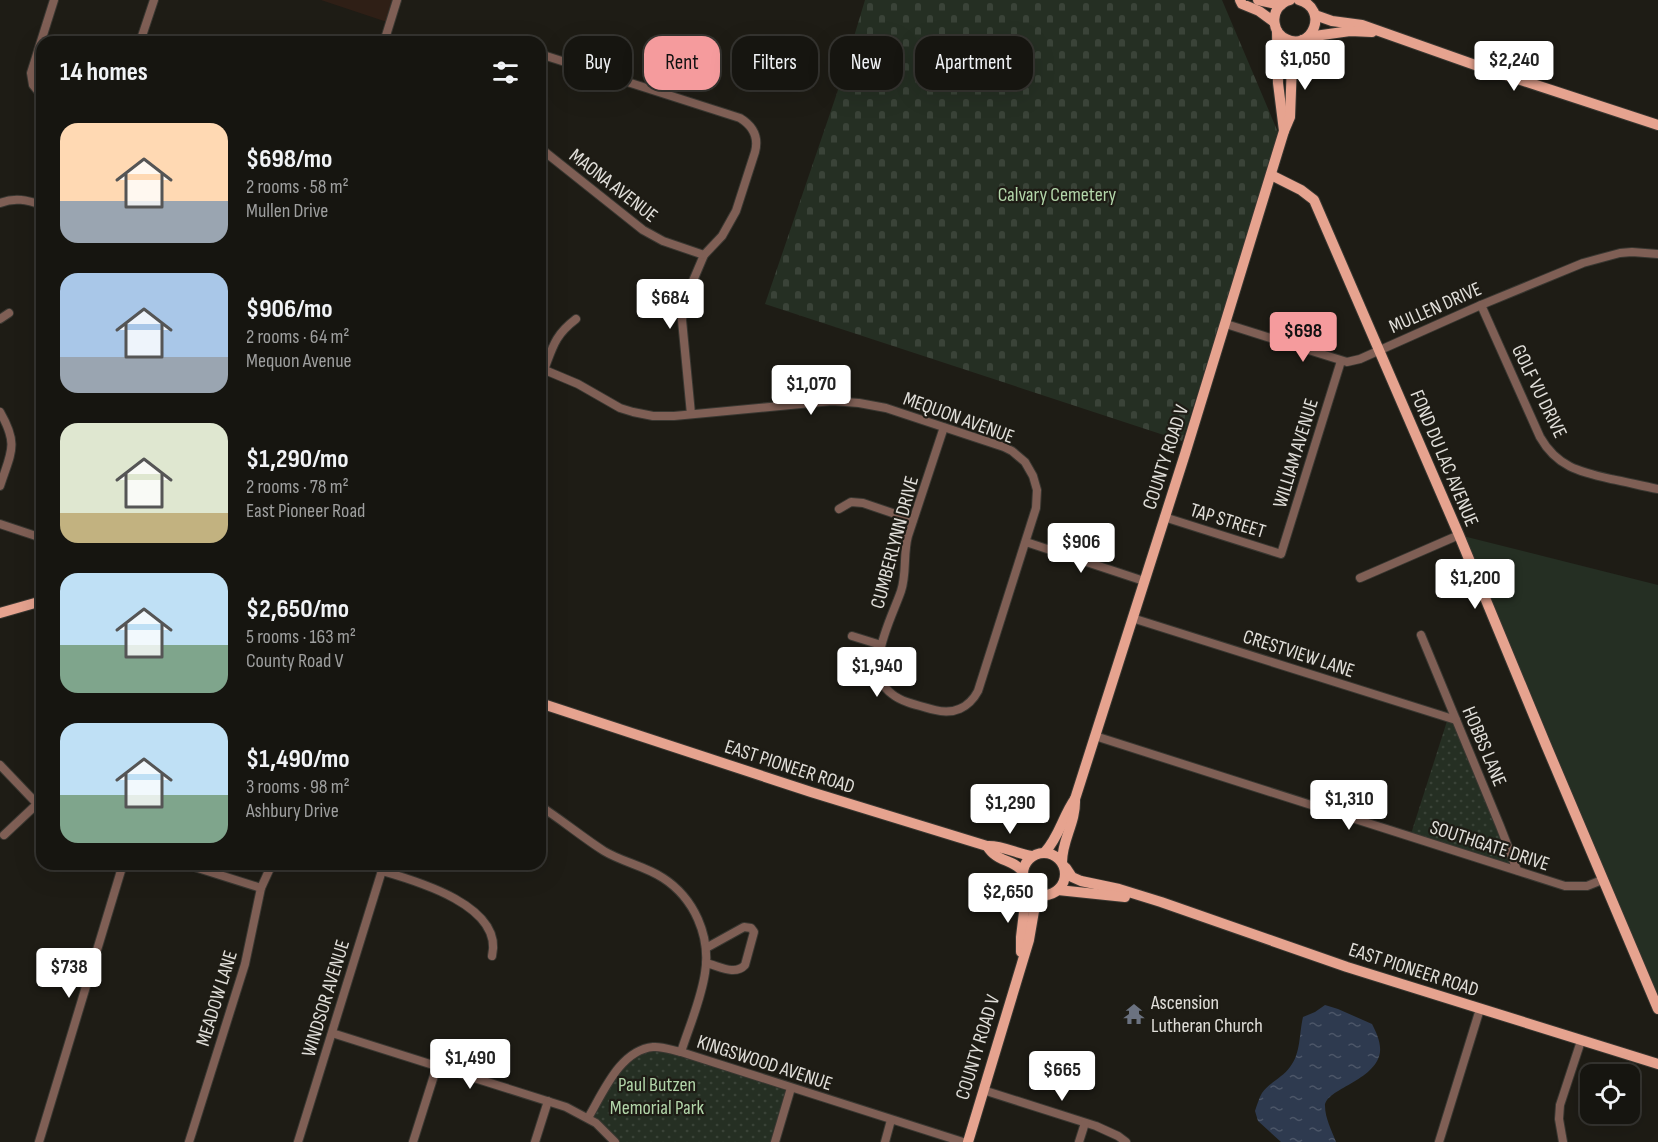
<!DOCTYPE html>
<meta charset="utf-8">
<style>
:root{--surface:#161510;--page:#1f1e19;--text:#f1f3f6;--muted:#9e9f9f;--line:#353430;--accent:#f59b9d}
body{margin:0;font-family:"Sofia Sans Condensed",sans-serif;background:var(--page);color:var(--text);height:100vh;display:flex;flex-direction:column;font-size:22px;white-space:nowrap}
*{box-sizing:border-box;margin:0}
p{font-size:20px;color:var(--muted)}
.icon{flex:none;width:33px;height:33px;fill:none;stroke:currentColor;stroke-width:2;stroke-linecap:round;stroke-linejoin:round}
.map{position:relative;flex:1;overflow:hidden}
.panel{position:absolute;left:36px;top:36px;width:510px;height:834px;display:flex;flex-direction:column;background:var(--surface);border-radius:18px;box-shadow:0 6px 24px #0002,0 0 0 2px var(--line)}
.panel>*{flex:none}
.banner{position:absolute;left:564px;top:36px;width:570px;height:54px;display:flex;gap:12px}
.tools{position:absolute;left:1580px;top:1064px;display:grid;gap:12px}
.tools a{display:grid;place-items:center;width:60px;height:60px;border-radius:12px;background:var(--surface);box-shadow:0 6px 24px #0002,0 0 0 2px var(--line);font-size:30px}
.price{position:absolute;translate:-50% -51px;padding:0 14px;border-radius:6px;background:#fff;color:#222;font-size:20px;line-height:39px;filter:drop-shadow(0 2px 3px #0008)}
.price::after{content:'';position:absolute;left:50%;top:36px;width:18px;height:14px;margin-left:-9px;background:inherit;clip-path:polygon(0 0,100% 0,50% 100%)}
.price.active{background:var(--accent);color:#111}
ul{padding:0;list-style:none}
li{display:flex;align-items:center;gap:18px;height:150px;padding:0 24px}
li span{display:grid;place-items:center;flex:none;width:168px;height:120px;border-radius:18px;color:#555}
li>.icon{margin-inline-start:auto}
span .icon{width:72px;height:72px;fill:#fffc;stroke-width:1}
li b{font-size:26px}
h2{display:flex;justify-content:space-between;align-items:center;height:72px;padding:0 24px;font-size:26px}
.tag{padding:0 21px;border-radius:18px;background:var(--surface);box-shadow:0 6px 24px #0002,0 0 0 2px var(--line);font-size:21px;line-height:54px}
.tag.active{background:var(--accent);color:#111}
.map>svg:first-child{display:block}
.commercial{fill:#2f1f16}
.grass{fill:#252f23}
.cemetery{fill:url(#cemetery-stones)}
.park{fill:url(#park-dots)}
.water{fill:url(#water-ripples)}
.lines{fill:none;stroke-linecap:round;stroke-linejoin:round}
.minor-casing{stroke:#393731;stroke-width:10}
.major-casing{stroke:#393731;stroke-width:12}
.minor{stroke:#7f5f55;stroke-width:8}
.major{stroke:#e6a38f;stroke-width:10}
.labels{text-anchor:middle;stroke-width:4.5;stroke-linejoin:round;paint-order:stroke}
.street-label{font-size:20px;fill:#e1dfda;stroke:#1e1c15}
.park-label{font-size:20px;fill:#b2d5a9;stroke:#1e1c15}
.poi-label{font-size:20px;fill:#e1dfda;stroke:#1e1c15;text-anchor:start}
</style>
<div class="map">
<svg width="1658" height="1142" viewBox="0 0 1658 1142">
<defs>
<pattern id="cemetery-stones" width="16" height="16" patternUnits="userSpaceOnUse" patternTransform="scale(1.5)"><rect width="16" height="16" fill="#252f23"/><path d="M2 7V4a2 2 0 0 1 4 0v3zM10 15v-3a2 2 0 0 1 4 0v3z" fill="#3a4338"/></pattern>
<pattern id="park-dots" width="8" height="8" patternUnits="userSpaceOnUse" patternTransform="scale(1.5)"><rect width="8" height="8" fill="#252f23"/><path d="M2 2h.1M6 6h.1" fill="none" stroke="#3a4338" stroke-width="1.8" stroke-linecap="round"/></pattern>
<pattern id="water-ripples" width="26" height="14" patternUnits="userSpaceOnUse" patternTransform="scale(1.5)"><rect width="26" height="14" fill="#2e3a4f"/><path d="M2 4q2-2 4 0t4 0M15 11q2-2 4 0t4 0" fill="none" stroke="#4c5668"/></pattern>
</defs>
<rect width="100%" height="100%" fill="#1e1c15"/>
<path class="commercial" d="M321 0H397L390 23Z"/>
<path class="grass" d="M1459 535 1658 585V1009Z"/>
<path class="cemetery" d="M865 0H1222L1280 137 1182 441 765 304 837 93Z"/>
<g class="park">
<path d="M1448 718 1456 720 1517 870 1410 837Z"/>
<path d="M655 1047 791 1088 775 1142H615L588 1118 620 1065Z"/>
</g>
<path class="water" d="M1325 1005 1338 1009 1372 1024C1376 1032 1381 1042 1380 1052 1376 1081 1325 1089 1325 1106 1325 1118 1332 1131 1336 1142H1281L1258 1121 1255 1111C1257 1105 1259 1098 1262 1093 1269 1083 1283 1077 1290 1067 1301 1053 1299 1034 1303 1017L1315 1012Z"/>
<g class="lines">
<defs>
<g id="minor">
<path d="M140 42 154 0"/>
<path d="M384 42 397 0"/>
<path d="M540 54 740 118C753 126 759 137 755 152L736 211 722 236 704 255 684 302 682 320 691 414"/>
<path d="M42 96 33 85 31 73 54 0"/>
<path d="M540 148 643 230 663 241 704 255"/>
<path d="M0 203C15 197 27 200 42 205"/>
<path d="M1481 305 1540 437C1557 467 1580 472 1611 479 1627 482 1642 486 1658 489"/>
<path d="M0 319 9 313"/>
<path d="M1226 324 1347 362 1360 359 1481 305 1583 263 1620 253 1632 252 1658 254"/>
<path d="M540 368 578 384 620 408 633 412 653 416H674L832 401 859 403 886 408 1004 447 1012 451 1025 462 1033 476 1037 490 1036 508 978 691C969 708 953 715 935 710 921 706 903 703 892 694 861 672 892 618 901 591 907 573 903 554 908 536L944 427"/>
<path d="M544 370C553 346 555 335 576 319"/>
<path d="M0 412C19 445 11 452 0 486"/>
<path d="M839 509 851 502 863 503 913 520"/>
<path d="M1164 517 1281 554 1341 361"/>
<path d="M0 524 42 538"/>
<path d="M1026 542 1144 581"/>
<path d="M1360 578 1459 535"/>
<path d="M1132 618 1456 720"/>
<path d="M1421 635 1500 826 1517 870"/>
<path d="M852 636 881 645"/>
<path d="M1095 736 1565 886H1587L1602 880"/>
<path d="M0 765 42 809"/>
<path d="M540 806C562 820 582 837 604 851 622 862 645 866 663 878 694 898 711 936 705 973 701 1000 689 1027 681 1052"/>
<path d="M4 835 37 804"/>
<path d="M185 864 261 888"/>
<path d="M382 871C417 881 504 906 492 956"/>
<path d="M706 948 744 927 751 928 754 932 745 965C735 976 719 966 706 963"/>
<path d="M332 1033 566 1107 596 1123 615 1142"/>
<path d="M983 1090 1096 1126 1118 1136 1126 1142"/>
<path d="M588 1118C603 1093 620 1050 653 1047 662 1046 671 1050 681 1052L963 1142"/>
<path d="M39 1142 123 864"/>
<path d="M189 1142 245 964 261 888 272 864"/>
<path d="M298 1142 384 864"/>
<path d="M413 1142 437 1066"/>
<path d="M535 1142 548 1101"/>
<path d="M775 1142 791 1088"/>
<path d="M885 1142 891 1120"/>
<path d="M1079 1142 1085 1123"/>
<path d="M1439 1142 1480 1009"/>
<path d="M1563 1142 1559 1119 1560 1105 1581 1041"/>
</g>
<g id="major">
<path d="M1240 0 1242 4 1259 11 1274 22"/>
<path d="M1258 0 1281 5"/>
<path d="M1290 0C1279 3 1272 13 1275 25 1276 31 1280 36 1286 39 1312 52 1330 9 1299 0"/>
<path d="M1315 15 1332 21 1362 25 1478 66 1658 125"/>
<path d="M1277 31 1278 83 1284 131"/>
<path d="M1308 37 1350 31 1372 32"/>
<path d="M1271 175 1301 190 1314 200 1459 535 1546 745 1658 1009"/>
<path d="M0 613 42 601"/>
<path d="M540 703 811 792 987 846C989 849 991 852 994 854 1003 862 1015 861 1023 872"/>
<path d="M987 846C1003 845 1016 854 1032 856"/>
<path d="M1045 852C1059 837 1063 816 1075 799"/>
<circle cx="1044" cy="874" r="21"/>
<path d="M1062 862C1062 839 1076 823 1075 799L1185 454 1284 131 1290 117 1292 63 1295 53 1302 40"/>
<path d="M1066 868 1072 877 1081 881 1119 889 1161 902 1347 967 1658 1064"/>
<path d="M1058 890 1125 897"/>
<path d="M1021 952V937L1027 887"/>
<path d="M968 1142 1029 940 1034 911 1045 895"/>
</g>
</defs>
<use href="#minor" class="minor-casing"/>
<use href="#major" class="major-casing"/>
<use href="#minor" class="minor"/>
<use href="#major" class="major"/>
</g>
<defs>
<symbol id="temple-bare" viewBox="-9 -9 18 18"><path d="M0-6L5-2H3V0L6.5 2.5H4V6H1.5V3h-3V6H-4V2.5H-6.5L-3 0V-2H-5Z" fill="#6b7280" stroke="#1e1c15" stroke-width="2.5" paint-order="stroke"/></symbol>
</defs>
<g fill-rule="evenodd">
<use href="#temple-bare" x="1119" y="999" width="30" height="30"/>
</g>
<g class="labels">
<g class="street-label">
<text transform="translate(614 185) rotate(38)" y="7">MAONA AVENUE</text>
<text transform="translate(1435 307) rotate(-24)" y="7">MULLEN DRIVE</text>
<text transform="translate(1540 391) rotate(64)" y="7">GOLF VU DRIVE</text>
<text transform="translate(959 417) rotate(20)" y="7">MEQUON AVENUE</text>
<text transform="translate(1295 453) rotate(-73)" y="7">WILLIAM AVENUE</text>
<text transform="translate(1165 457) rotate(-72)" y="7">COUNTY ROAD V</text>
<text transform="translate(1445 458) rotate(67)" y="7">FOND DU LAC AVENUE</text>
<text transform="translate(1228 520) rotate(17)" y="7">TAP STREET</text>
<text transform="translate(894 542) rotate(-75)" y="7">CUMBERLYNN DRIVE</text>
<text transform="translate(1299 653) rotate(18)" y="7">CRESTVIEW LANE</text>
<text transform="translate(1485 746) rotate(67)" y="7">HOBBS LANE</text>
<text transform="translate(790 766) rotate(18)" y="7">EAST PIONEER ROAD</text>
<text transform="translate(1490 845) rotate(18)" y="7">SOUTHGATE DRIVE</text>
<text transform="translate(1414 969) rotate(18)" y="7">EAST PIONEER ROAD</text>
<text transform="translate(216 998) rotate(-73)" y="7">MEADOW LANE</text>
<text transform="translate(325 998) rotate(-73)" y="7">WINDSOR AVENUE</text>
<text transform="translate(977 1047) rotate(-73)" y="7">COUNTY ROAD V</text>
<text transform="translate(765 1062) rotate(18)" y="7">KINGSWOOD AVENUE</text>
</g>
<g class="park-label">
<text x="1057" y="201">Calvary Cemetery</text>
<text x="657" y="1091">Paul Butzen<tspan x="657" dy="23">Memorial Park</tspan></text>
</g>
<g class="poi-label">
<text x="1151" y="1009">Ascension<tspan x="1151" dy="23">Lutheran Church</tspan></text>
</g>
</g>
</svg>
<div class="tools">
<a><svg class="icon" aria-label="locate" viewBox="0 0 24 24"><circle cx="12" cy="12" r="6"/><path d="M12 2v4M12 18v4M2 12h4M18 12h4"/></svg></a>
</div>
<b class="price" style="left:1305px;top:91px">$1,050</b>
<b class="price" style="left:1514px;top:92px">$2,240</b>
<b class="price" style="left:670px;top:330px">$684</b>
<b class="price active" style="left:1303px;top:363px">$698</b>
<b class="price" style="left:811px;top:416px">$1,070</b>
<b class="price" style="left:1081px;top:574px">$906</b>
<b class="price" style="left:1475px;top:610px">$1,200</b>
<b class="price" style="left:877px;top:698px">$1,940</b>
<b class="price" style="left:1349px;top:831px">$1,310</b>
<b class="price" style="left:1010px;top:835px">$1,290</b>
<b class="price" style="left:1008px;top:924px">$2,650</b>
<b class="price" style="left:69px;top:999px">$738</b>
<b class="price" style="left:470px;top:1090px">$1,490</b>
<b class="price" style="left:1062px;top:1102px">$665</b>
<div class="banner">
<a class="tag">Buy</a>
<a class="tag active">Rent</a>
<a class="tag">Filters</a>
<a class="tag">New</a>
<a class="tag">Apartment</a>
</div>
<section class="panel">
<h2>14 homes<svg class="icon" aria-label="filters" viewBox="0 0 24 24"><path d="M4 7h16M4 17h16"/><circle cx="9" cy="7" r="2"/><circle cx="15" cy="17" r="2"/></svg></h2>
<ul>
<li><span style="background:linear-gradient(#ffd9b3 65%,#9aa5b1 0)"><svg class="icon" aria-label="home" viewBox="0 0 24 24"><path d="M3 11l9-7 9 7M6 9v11h12V9"/></svg></span><div><b>$698/mo</b><p>2 rooms · 58 m²</p><p>Mullen Drive</p></div></li>
<li><span style="background:linear-gradient(#a9c7e8 70%,#9aa5b1 0)"><svg class="icon" aria-label="home" viewBox="0 0 24 24"><path d="M3 11l9-7 9 7M6 9v11h12V9"/></svg></span><div><b>$906/mo</b><p>2 rooms · 64 m²</p><p>Mequon Avenue</p></div></li>
<li><span style="background:linear-gradient(#dfe7d0 75%,#c2b280 0)"><svg class="icon" aria-label="home" viewBox="0 0 24 24"><path d="M3 11l9-7 9 7M6 9v11h12V9"/></svg></span><div><b>$1,290/mo</b><p>2 rooms · 78 m²</p><p>East Pioneer Road</p></div></li>
<li><span style="background:linear-gradient(#bfe0f5 60%,#7fa58c 0)"><svg class="icon" aria-label="home" viewBox="0 0 24 24"><path d="M3 11l9-7 9 7M6 9v11h12V9"/></svg></span><div><b>$2,650/mo</b><p>5 rooms · 163 m²</p><p>County Road V</p></div></li>
<li><span style="background:linear-gradient(#bfe0f5 60%,#7fa58c 0)"><svg class="icon" aria-label="home" viewBox="0 0 24 24"><path d="M3 11l9-7 9 7M6 9v11h12V9"/></svg></span><div><b>$1,490/mo</b><p>3 rooms · 98 m²</p><p>Ashbury Drive</p></div></li>
</ul>
</section>
</div>
